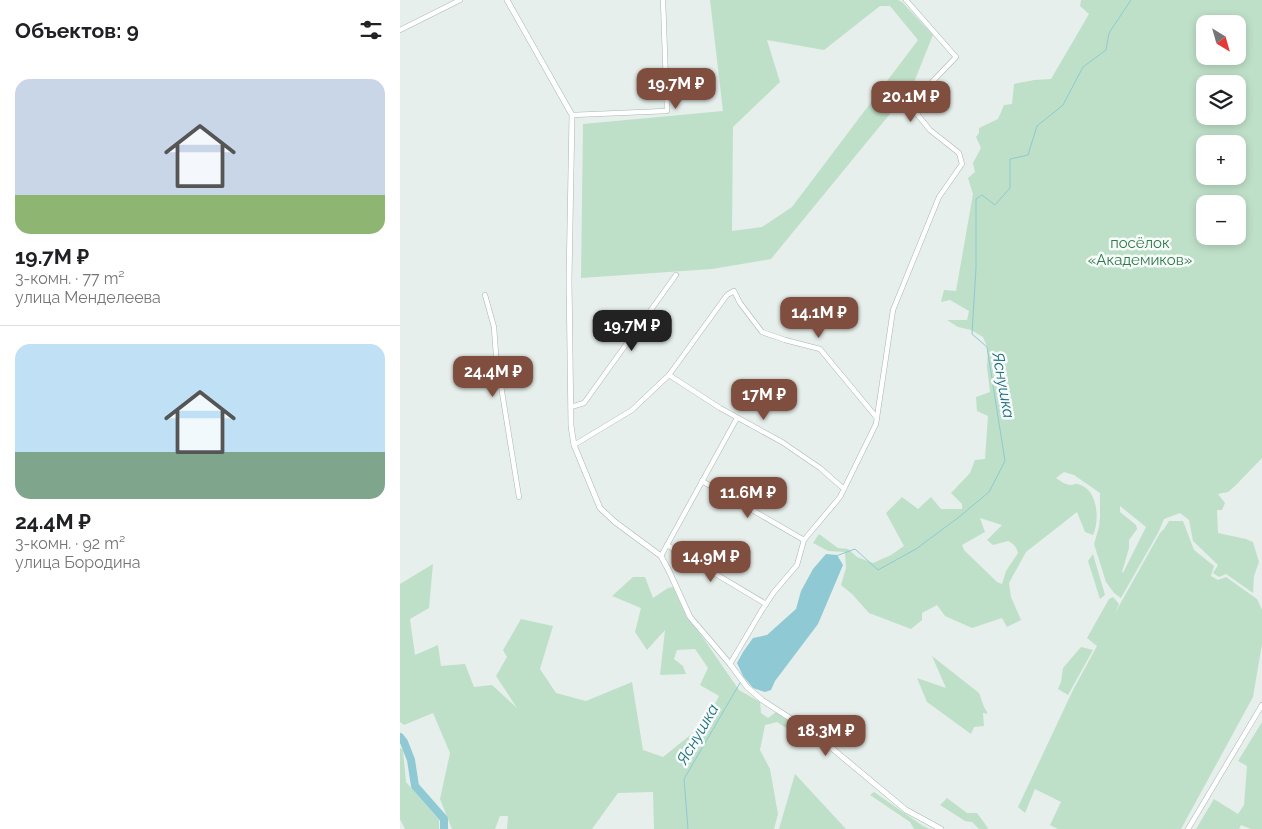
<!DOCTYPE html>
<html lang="ru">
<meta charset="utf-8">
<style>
:root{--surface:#fff;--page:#f2f2f2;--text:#202124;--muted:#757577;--line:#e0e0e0;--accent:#7f4e3f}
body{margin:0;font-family:Raleway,sans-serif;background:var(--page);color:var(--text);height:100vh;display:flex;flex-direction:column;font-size:19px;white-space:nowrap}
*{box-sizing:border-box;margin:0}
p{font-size:16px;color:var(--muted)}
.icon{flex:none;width:28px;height:28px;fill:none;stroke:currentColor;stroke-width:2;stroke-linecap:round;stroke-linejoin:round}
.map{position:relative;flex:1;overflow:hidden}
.details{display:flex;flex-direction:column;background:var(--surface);width:400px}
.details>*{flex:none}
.needle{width:32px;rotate:143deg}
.tools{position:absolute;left:796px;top:15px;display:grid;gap:10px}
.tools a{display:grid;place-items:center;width:50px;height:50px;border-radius:10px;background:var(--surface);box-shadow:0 2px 8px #0003;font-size:25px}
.price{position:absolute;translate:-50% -42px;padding:0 11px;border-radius:10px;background:var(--accent);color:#fff;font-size:16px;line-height:32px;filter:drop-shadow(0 1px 2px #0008)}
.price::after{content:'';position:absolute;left:50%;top:30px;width:15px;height:11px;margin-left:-8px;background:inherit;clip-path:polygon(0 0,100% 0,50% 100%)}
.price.selected{background:#222;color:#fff}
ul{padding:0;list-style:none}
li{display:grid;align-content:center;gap:10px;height:265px;padding:0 15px}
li+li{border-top:1px solid var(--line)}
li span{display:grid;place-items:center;height:155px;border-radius:15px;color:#555}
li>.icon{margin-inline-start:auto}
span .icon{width:90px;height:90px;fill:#fffc;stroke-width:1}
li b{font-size:21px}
h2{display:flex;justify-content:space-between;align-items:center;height:60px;padding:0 15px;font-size:21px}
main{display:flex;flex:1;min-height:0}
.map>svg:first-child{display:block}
.green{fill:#bfe0c8;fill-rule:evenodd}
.water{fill:#8ec9d4}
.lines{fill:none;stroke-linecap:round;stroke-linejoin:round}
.stream{stroke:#8ec9d4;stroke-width:1}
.river{stroke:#8ec9d4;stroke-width:8}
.minor-casing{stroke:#a8b8b2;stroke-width:5.5}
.tertiary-casing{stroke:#a8b8b2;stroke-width:6}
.minor{stroke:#fff;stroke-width:4.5}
.tertiary{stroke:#fff;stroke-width:5}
.labels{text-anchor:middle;stroke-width:5;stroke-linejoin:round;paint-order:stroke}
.park-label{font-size:15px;fill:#2d7a4b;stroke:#f7fbf9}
.water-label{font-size:16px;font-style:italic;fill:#1c6f80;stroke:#f7fbf9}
</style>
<main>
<section class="details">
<h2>Объектов: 9<svg class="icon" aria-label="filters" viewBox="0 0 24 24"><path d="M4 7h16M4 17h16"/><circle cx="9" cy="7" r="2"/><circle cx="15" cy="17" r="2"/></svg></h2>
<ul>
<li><span style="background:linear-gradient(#c9d6e8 75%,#8fb573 0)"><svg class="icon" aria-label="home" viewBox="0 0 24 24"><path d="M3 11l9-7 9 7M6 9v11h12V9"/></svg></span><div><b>19.7M ₽</b><p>3-комн. · 77 m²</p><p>улица Менделеева</p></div></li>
<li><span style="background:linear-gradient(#bfe0f5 70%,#7fa58c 0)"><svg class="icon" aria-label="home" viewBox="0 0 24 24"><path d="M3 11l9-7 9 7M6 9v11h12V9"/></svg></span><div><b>24.4M ₽</b><p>3-комн. · 92 m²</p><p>улица Бородина</p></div></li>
</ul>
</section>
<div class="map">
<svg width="862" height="829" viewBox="0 0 862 829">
<rect width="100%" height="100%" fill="#e6efeb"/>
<g class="green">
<path d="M310 0H498L502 2 533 35 512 87 371 259 312 269 181 278 183 124 323 111ZM480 6H490L518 40 392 207 362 227 332 231 333 127 380 82 367 40 424 50Z"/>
<path d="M681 0H862V458L835 486 828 492 818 494 825 503 822 510H817L818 533 846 539 853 542 859 562 854 576 853 593 826 574 819 577 813 573 818 565 793 541 789 520 780 513 764 519 758 533 721 598 714 593 706 582 694 544 699 527 700 517V493L674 475 664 472 656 478C660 481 666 485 671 485 673 485 676 483 678 484 698 489 700 520 693 535L685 532 677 512 626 552 609 583 611 597 621 620 607 627 602 618 572 628 545 616 537 605 522 613V620L511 629 469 613 452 594 441 585 446 568 445 552 428 551 413 543 419 534 438 548 448 549 457 557 473 563 491 555 504 546 486 513 502 497 518 509 531 497 541 509H562V504L551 493 570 473 575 460 585 459 588 416 577 411 576 397 590 392 587 367 588 349 583 337 571 330 558 327 547 320H567L569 311 550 300 541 302 544 290 556 291 573 194 568 178 575 172 573 163 581 148 576 137 579 133V128L598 119 604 105 612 104 614 84 634 80 651 79 689 14 680 6ZM805 24H838V56H805ZM805 84H838V116H805ZM805 144H838V176H805ZM805 204H838V236H805ZM720 506 746 527 723 573 722 572 729 548V540L737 529 736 525 720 512ZM580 518 602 525 587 540 593 545 608 541C614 544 616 546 618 553L606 571 602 584 597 582 564 550 562 545 585 532Z"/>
<path d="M769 521H783L794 550 814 566 811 576 818 580 826 577 857 599 862 610V644L853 697 781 829H658L650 825 661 802 635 789 625 813 618 807 673 690 697 646 687 638 709 599 713 597 719 604 715 613 760 533 764 529Z"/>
<path d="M693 554 705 595 700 599 688 561Z"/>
<path d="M33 564 29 608 10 619 15 655 38 645 41 666 65 664 74 687 92 685 117 708 96 676 107 657 103 650 121 619 153 626 140 669 156 693 186 701 232 682 243 750 263 757 304 724 319 696 300 685 308 668 295 649 277 650 274 659 283 666 286 674 260 675 265 630 247 650 235 632 241 608 212 596 233 577H245L253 598 268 588 273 587 287 618 301 635 339 690 360 702 361 713 368 718 376 712 417 740 414 746 377 722 365 725 360 750 370 769 378 814 374 829H254L253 792 218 793 192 829H107L108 816H100L95 829H52L40 799 50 753 33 713 4 725 0 722V584Z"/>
<path d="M681 647 693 650 668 695 658 689 661 682 663 668Z"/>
<path d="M532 656 579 693 584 707 588 714 583 713 584 726 574 727 571 734 527 702 517 678 546 688Z"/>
<path d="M862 722V829H851L841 825 839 829H796L814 799 838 814 844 805 847 766 838 761Z"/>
<path d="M0 748 3 750 6 782 39 820V829H5L0 819Z"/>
<path d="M395 774 446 829H379Z"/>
<path d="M474 792 523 826 530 829H514L510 822 470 795Z"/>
<path d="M547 798 567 813H577L588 828 587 829H579L572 822 565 821 540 805Z"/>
</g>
<path class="water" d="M426 554 437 555 443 565 418 624 375 681 371 690 365 692 353 688 343 676 337 663 343 652 353 638 367 635 396 609 401 591 413 569Z"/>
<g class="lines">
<g class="stream">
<path d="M436 556 455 549 478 570 516 549 559 517 589 492 605 461 587 347 572 334 576 268V199L582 195 595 205 610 188V159L628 155 637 126 663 105 683 67 706 50 709 33 731 0"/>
<path d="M288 829 284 779 340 683"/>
</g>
<path class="river" d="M0 737 4 742 11 760 15 786 44 819V829"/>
<defs>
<g id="minor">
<path d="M0 30 60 0"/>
<path d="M172 115 267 111 263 0"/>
<path d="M85 295 94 327 96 355 119 497"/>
<path d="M269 375 320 408 382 442 420 468 444 489"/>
<path d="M171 407 184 403 276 275"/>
<path d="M174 445 232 410 269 375 327 295 334 291 340 303 362 332 385 340 420 349 477 418"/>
<path d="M302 481 404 540"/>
<path d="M267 545 366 604"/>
<path d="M261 556 337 418"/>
<path d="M330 664 362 610 374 592 397 565 404 540 440 497 476 424 493 310 539 197 562 164 559 153 530 130 517 114 532 82 556 57 506 0"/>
<path d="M788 829 862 705"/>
</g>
<path id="tertiary" d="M107 0 172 115 169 280 171 426 174 445 200 508 215 522 261 556 269 571 290 617 330 664 347 687 362 700 416 735 506 810 541 829"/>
</defs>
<use href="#minor" class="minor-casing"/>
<use href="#tertiary" class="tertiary-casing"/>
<use href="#minor" class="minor"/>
<use href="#tertiary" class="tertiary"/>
</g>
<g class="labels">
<g class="park-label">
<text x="740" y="248">посёлок<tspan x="740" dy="17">«Академиков»</tspan></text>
</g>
<g class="water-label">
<text transform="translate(604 385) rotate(80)" y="6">Яснушка</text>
<text transform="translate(297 734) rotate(-60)" y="6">Яснушка</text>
</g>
</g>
</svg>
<div class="tools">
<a><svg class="needle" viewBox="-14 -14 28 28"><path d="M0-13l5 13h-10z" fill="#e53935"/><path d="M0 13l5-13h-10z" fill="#757577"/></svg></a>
<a><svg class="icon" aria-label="layers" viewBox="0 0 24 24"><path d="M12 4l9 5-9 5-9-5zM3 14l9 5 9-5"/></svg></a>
<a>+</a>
<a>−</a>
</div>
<b class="price" style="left:276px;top:110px">19.7M ₽</b>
<b class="price" style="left:511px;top:123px">20.1M ₽</b>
<b class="price" style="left:419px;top:339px">14.1M ₽</b>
<b class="price selected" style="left:232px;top:352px">19.7M ₽</b>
<b class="price" style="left:93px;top:398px">24.4M ₽</b>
<b class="price" style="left:364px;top:421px">17M ₽</b>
<b class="price" style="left:348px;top:519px">11.6M ₽</b>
<b class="price" style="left:311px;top:583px">14.9M ₽</b>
<b class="price" style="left:426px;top:757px">18.3M ₽</b>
</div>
</main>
